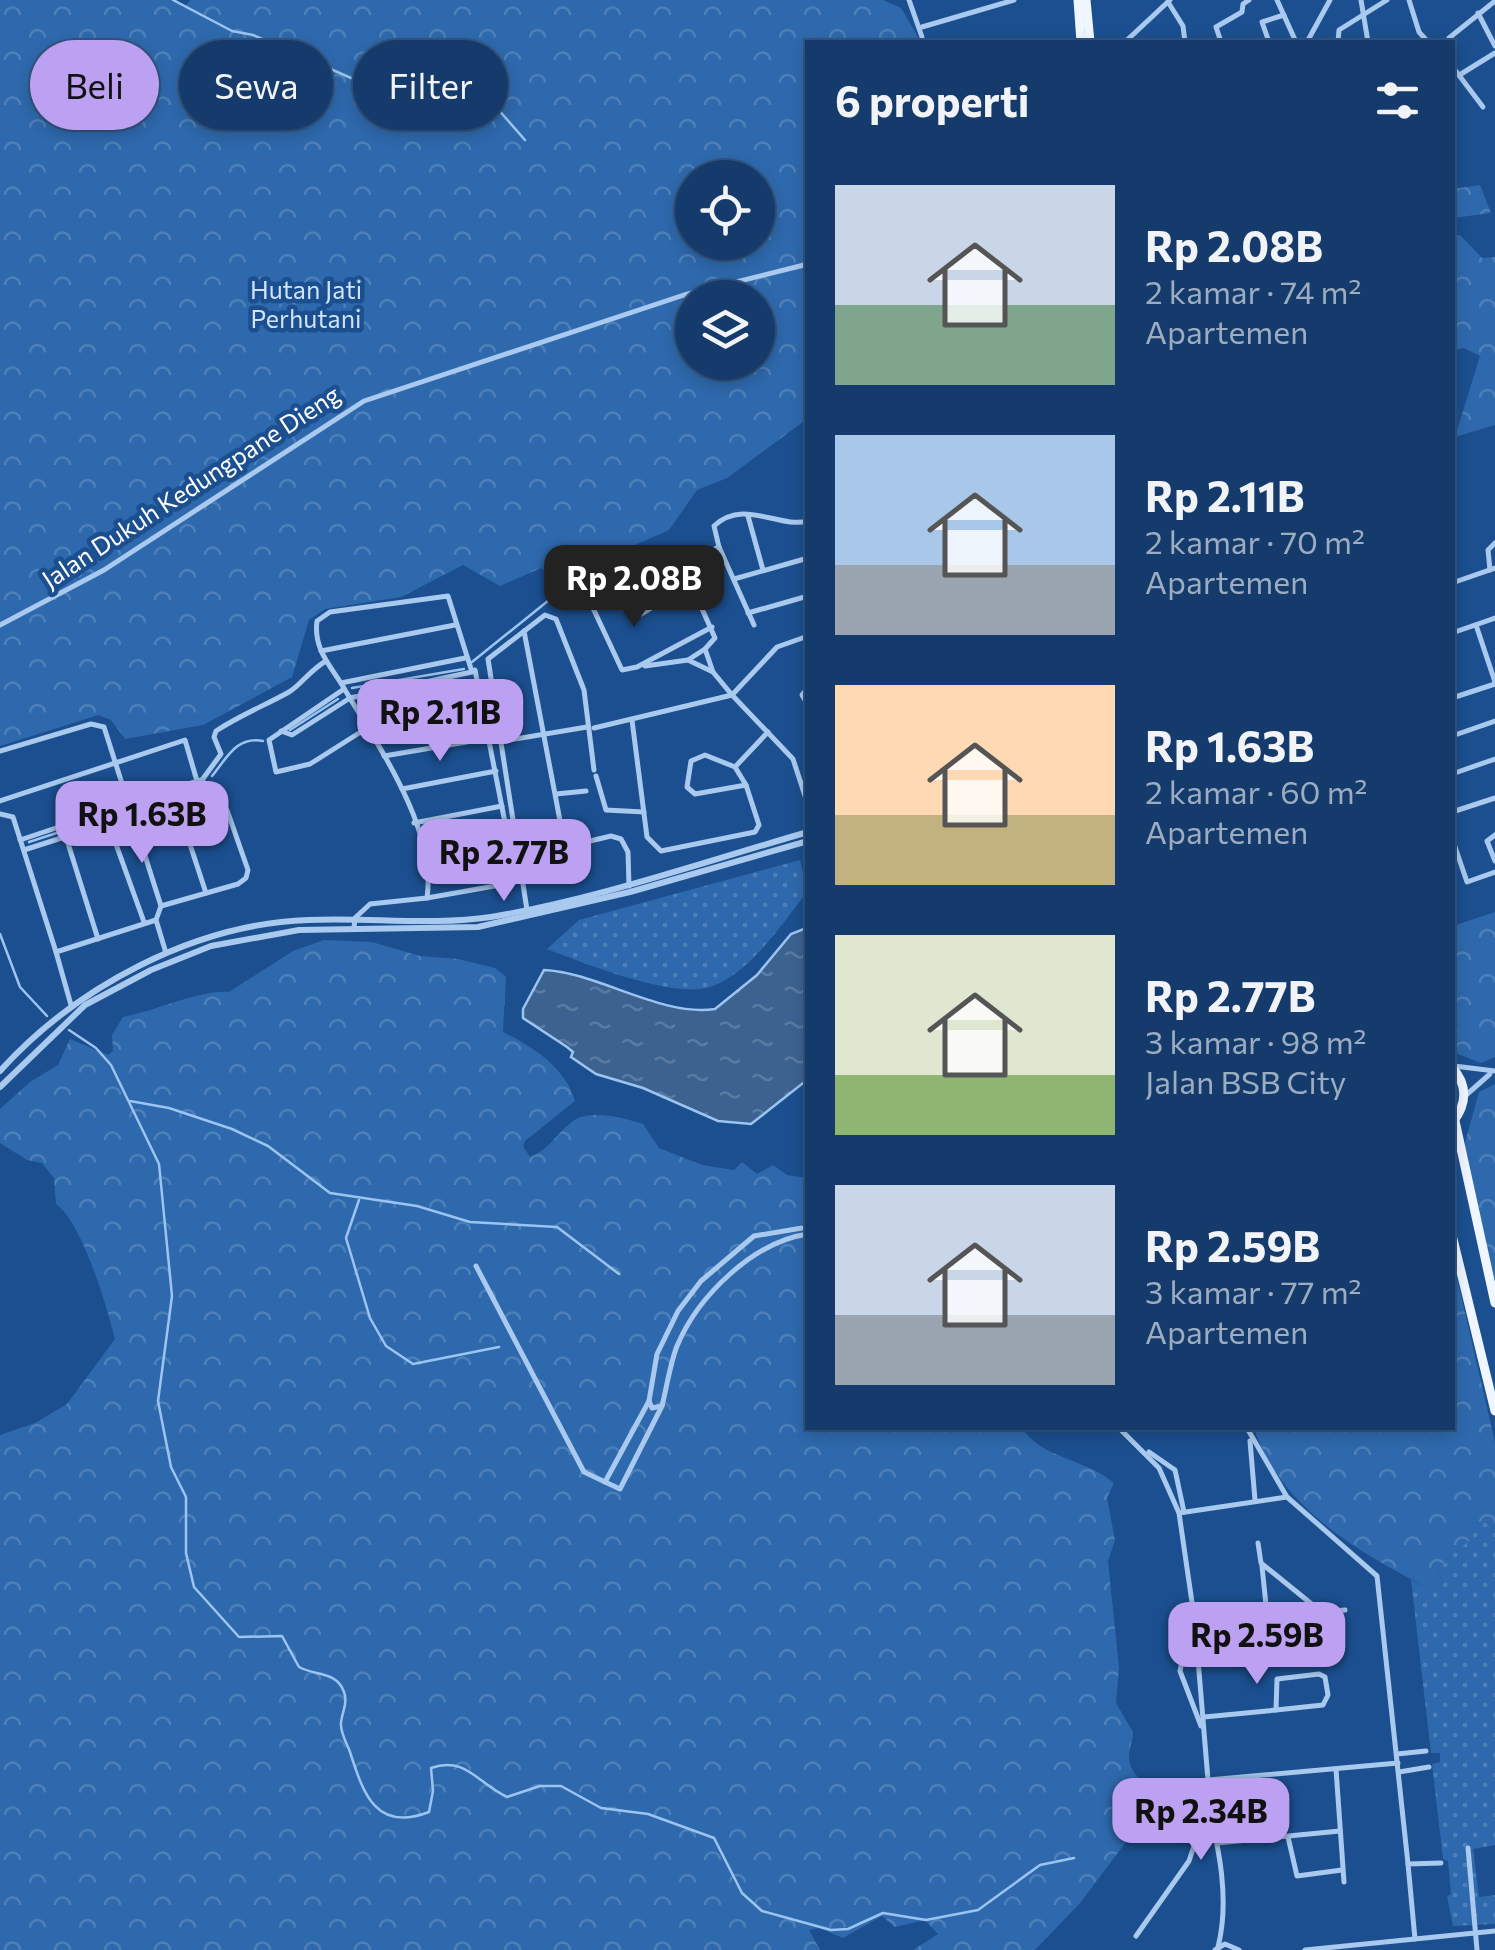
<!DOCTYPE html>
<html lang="id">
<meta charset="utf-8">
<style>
:root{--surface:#143b6b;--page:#214673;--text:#f1f3f6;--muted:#9dadc1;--line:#33557e;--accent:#bca0f2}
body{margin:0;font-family:Commissioner,sans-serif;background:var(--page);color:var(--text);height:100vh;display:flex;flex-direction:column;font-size:38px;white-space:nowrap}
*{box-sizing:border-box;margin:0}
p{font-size:32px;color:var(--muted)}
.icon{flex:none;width:55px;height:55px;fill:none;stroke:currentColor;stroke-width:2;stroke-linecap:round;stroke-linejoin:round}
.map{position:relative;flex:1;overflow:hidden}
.panel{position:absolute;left:805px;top:40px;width:650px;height:1390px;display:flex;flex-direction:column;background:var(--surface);border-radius:0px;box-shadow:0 5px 15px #0003,0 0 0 2px var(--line)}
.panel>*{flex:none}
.top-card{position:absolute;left:30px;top:40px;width:625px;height:90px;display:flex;gap:20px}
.controls{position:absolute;left:675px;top:160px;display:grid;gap:20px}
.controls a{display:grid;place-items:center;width:100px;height:100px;border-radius:50%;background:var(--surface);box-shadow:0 5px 15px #0003,0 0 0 2px var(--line);font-size:50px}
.price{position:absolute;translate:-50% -85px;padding:0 22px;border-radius:20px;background:var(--accent);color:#111;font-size:32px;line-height:65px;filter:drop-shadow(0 2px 5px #0008)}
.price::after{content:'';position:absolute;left:50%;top:60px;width:30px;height:22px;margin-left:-15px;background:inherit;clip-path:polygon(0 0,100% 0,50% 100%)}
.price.current{background:#222;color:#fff}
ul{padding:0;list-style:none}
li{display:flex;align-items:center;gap:30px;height:250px;padding:0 30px}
li span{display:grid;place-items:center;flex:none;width:280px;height:200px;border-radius:0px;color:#555}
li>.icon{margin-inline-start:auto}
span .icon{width:120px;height:120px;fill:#fffc;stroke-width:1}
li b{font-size:42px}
h2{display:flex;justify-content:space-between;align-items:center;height:120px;padding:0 30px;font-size:42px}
.tag{padding:0 35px;border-radius:45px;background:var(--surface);box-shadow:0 5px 15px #0003,0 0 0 2px var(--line);font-size:35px;line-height:90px}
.tag.current{background:var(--accent);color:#111}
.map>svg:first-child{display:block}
.grass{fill:url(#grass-dots)}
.forest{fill:url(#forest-crowns);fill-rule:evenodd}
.water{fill:url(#water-ripples);stroke:#9cc4f0;stroke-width:2.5}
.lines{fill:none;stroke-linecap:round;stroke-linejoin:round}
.stream{stroke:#9cc4f0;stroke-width:2.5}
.minor{stroke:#a9c9ee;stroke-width:5}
.tertiary{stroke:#a9c9ee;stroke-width:6}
.primary{stroke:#f0f6ff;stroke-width:9}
.labels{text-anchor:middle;stroke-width:9;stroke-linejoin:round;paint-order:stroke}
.park-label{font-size:25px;fill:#cfe3fa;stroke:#1b4f8f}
.street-label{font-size:25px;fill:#fff;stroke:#1b4f8f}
</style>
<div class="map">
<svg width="1495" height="1950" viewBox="0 0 1495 1950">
<defs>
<pattern id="grass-dots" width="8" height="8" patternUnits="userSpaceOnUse" patternTransform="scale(2.5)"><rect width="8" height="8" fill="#2e69ad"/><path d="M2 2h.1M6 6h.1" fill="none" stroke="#4d80b9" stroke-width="1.8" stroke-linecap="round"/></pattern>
<pattern id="forest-crowns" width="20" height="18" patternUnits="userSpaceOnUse" patternTransform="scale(2.5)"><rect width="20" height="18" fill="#2e69ad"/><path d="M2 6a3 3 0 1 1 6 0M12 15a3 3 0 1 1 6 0" fill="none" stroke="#4d80b9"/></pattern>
<pattern id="water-ripples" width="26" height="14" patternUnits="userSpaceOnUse" patternTransform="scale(2.5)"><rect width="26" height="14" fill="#3c6290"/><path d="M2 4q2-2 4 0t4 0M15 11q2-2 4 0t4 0" fill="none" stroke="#597aa1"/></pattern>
</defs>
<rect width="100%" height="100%" fill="#1b4f8f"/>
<g class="grass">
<path d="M800 860 807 892C783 923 751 971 713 986 678 1001 583 963 547 949L579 920Z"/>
<path d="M1484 1521 1495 1528V1845L1473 1849 1479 1897 1495 1895V1924L1453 1926 1447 1896 1451 1894 1448 1861 1443 1859 1432 1764 1440 1762V1753H1431L1411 1580 1434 1591 1444 1583 1436 1569 1471 1538 1469 1524Z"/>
</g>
<g class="forest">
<path d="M0 0H177L184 7 191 0H883L901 8 921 42H808L807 419 727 478 697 490 669 530 619 552 572 585 541 568 500 586 463 565 401 597 325 609 309 620 292 677 203 725 125 739 111 720 98 715 0 746ZM692 178H758V242H692ZM692 298H758V362H692Z"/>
<path d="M1480 185 1491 213 1453 218V189Z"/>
<path d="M1460 235 1482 258 1495 257V425L1455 437 1480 356 1464 348 1453 350V236Z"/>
<path d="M1495 912V1057L1481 1063 1453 1052V1030L1458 1026 1452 1012 1453 926Z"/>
<path d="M324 940 372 942 420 956 458 959 495 968 506 977 503 1032C532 1046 566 1068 575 1101L525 1141 523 1146 530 1157C550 1149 557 1133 573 1121 590 1109 625 1118 643 1124L659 1148 702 1165 734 1170 742 1162 757 1174 773 1165 787 1175 807 1178V1220L801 1225 808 1252V1428H1022C1041 1458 1086 1459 1114 1483L1107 1498 1115 1540 1108 1561 1119 1667 1116 1703 1133 1732C1133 1740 1129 1748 1129 1757 1130 1786 1167 1790 1189 1787L1186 1819 1177 1825 1148 1813 1080 1903 1035 1950H913L938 1934 925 1920 895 1927 882 1916 843 1938 819 1928 809 1930 820 1950H0V1435L35 1423 67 1404 115 1339C107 1307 82 1222 56 1204L54 1178 42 1163 27 1160 0 1143V1109L30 1082 58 1065 70 1039 108 1055 113 1051 112 1035 123 1017C155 1011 202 989 229 992L293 951Z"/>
<path d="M1495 1084V1281L1464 1146 1479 1092Z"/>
<path d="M1453 1261 1495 1442V1528L1484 1521 1470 1524 1471 1539 1436 1569 1444 1583 1434 1591C1363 1555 1280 1509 1254 1428H1452Z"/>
</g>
<path class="water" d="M807 919V1080L751 1124 718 1121 643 1088 596 1074 571 1057 573 1052 567 1047 523 1018V1009L544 970C597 972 660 1017 715 1009L757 975 791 934 804 929Z"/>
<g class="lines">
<g class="stream">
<path d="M173 0 232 31 253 35 351 78 443 69 489 99 525 140"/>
<path d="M472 662 564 588"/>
<path d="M352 688 464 669"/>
<path d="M290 730 338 699"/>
<path d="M212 776C227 758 236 736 263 741"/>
<path d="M138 807 201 786"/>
<path d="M29 842 121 812"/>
<path d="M0 934 20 987 47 1016"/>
<path d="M69 1030 96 1048 111 1065 159 1164 172 1296 158 1401 171 1467 186 1497V1553L194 1587 239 1637 282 1636 299 1667C315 1676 337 1671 344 1692 348 1703 342 1712 341 1723 340 1732 347 1744 350 1752 363 1792 375 1833 429 1812L433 1791 431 1768C466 1756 477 1783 507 1797L540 1786H561L601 1808 648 1814 714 1838 742 1893 762 1911 831 1930 848 1929 883 1913 926 1920 978 1910 1040 1865 1074 1858"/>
<path d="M130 1101 169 1108 232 1129 268 1146 330 1193 417 1206 470 1222 557 1227 619 1274"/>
<path d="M359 1200 346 1238 370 1318 386 1346 413 1364 499 1347"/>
</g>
<g class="minor">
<path d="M909 0 922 37"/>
<path d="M1277 0 1296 42"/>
<path d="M1361 0 1368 42"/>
<path d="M1409 0 1419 32 1428 42"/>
<path d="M1168 2 1183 26 1185 42"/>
<path d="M1478 13 1495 46"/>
<path d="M922 27 1014 0"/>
<path d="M1125 42 1170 0"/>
<path d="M1221 42 1216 27 1242 12 1243 4 1249 0"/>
<path d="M1269 42 1262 22 1284 15"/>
<path d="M1307 42 1330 0"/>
<path d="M1338 42 1339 30 1387 0"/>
<path d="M1451 42 1449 38 1495 1"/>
<path d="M1452 66 1483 107"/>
<path d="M1461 74 1495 53"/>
<path d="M748 516 763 570"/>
<path d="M682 564 719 547"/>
<path d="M1490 570 1488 550 1495 543"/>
<path d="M734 579 808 558"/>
<path d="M644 581 656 605 641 614 626 589 682 564 715 638 705 649 713 672 688 660"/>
<path d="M1452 583 1495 568"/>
<path d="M626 589 592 606 622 670 637 667 712 627"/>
<path d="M748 613 808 596"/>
<path d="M0 625 104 570 364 401 684 295 808 264"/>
<path d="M754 625 719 547 714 526C744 498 779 529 808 521"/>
<path d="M1476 625 1495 682"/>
<path d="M1452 633 1495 618"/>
<path d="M321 651 455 625"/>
<path d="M645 666 688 660 705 649"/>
<path d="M713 672 732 695 777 647 808 636"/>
<path d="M341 683 465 658"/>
<path d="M808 688 802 695 808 705"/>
<path d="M344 689 269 740 276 772 310 764 367 728 485 705"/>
<path d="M1452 698 1495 684"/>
<path d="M632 720 647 837 661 851 755 832 759 825 746 785 695 794 687 787 691 761 705 755 735 767 768 732"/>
<path d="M594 728 732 695 793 759 808 805"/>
<path d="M281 731 292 735 350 698 472 672 448 596 330 612 317 621C313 650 332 667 345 690 379 747 437 830 427 898L370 904 355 918 354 928"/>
<path d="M1452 736 1495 721"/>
<path d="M503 741 587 727"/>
<path d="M0 751 91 724 104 727 161 906 156 920 166 953"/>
<path d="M384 756 490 738"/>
<path d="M735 767 746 785"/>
<path d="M1452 774 1495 759"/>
<path d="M596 776 606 810 644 812"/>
<path d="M202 780 221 754 214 737 216 731C240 715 264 706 289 692 300 686 310 670 326 661"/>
<path d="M402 789 496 771"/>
<path d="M556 794 586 791"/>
<path d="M0 801 185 740 197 781 202 780 227 810 248 870 246 878 238 884 161 906"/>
<path d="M177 805 206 893"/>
<path d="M1452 812 1495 798"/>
<path d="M0 814 13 817 56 952"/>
<path d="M108 822 144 922"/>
<path d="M414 823 502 806"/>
<path d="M1495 835 1487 841 1495 861"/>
<path d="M66 837 98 939"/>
<path d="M1452 838 1467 882 1495 872"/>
<path d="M20 840 197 781"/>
<path d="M565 847 611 836 621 839 628 852 629 886"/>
<path d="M24 850 164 805H184L216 794"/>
<path d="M425 857 509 843 475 670"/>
<path d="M520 859 565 847 524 631"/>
<path d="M427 898 511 883 509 843"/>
<path d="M527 910 488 659 545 615 556 619 584 690 594 770"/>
<path d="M71 1005 56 952 156 920"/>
<path d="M1454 1066 1495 1071"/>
<path d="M1465 1096 1490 1074"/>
<path d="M808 1227 754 1236 701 1281 678 1311 657 1354 649 1401 652 1408 662 1406C667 1386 670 1364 677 1346 698 1296 753 1242 808 1234"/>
<path d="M476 1266 584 1472 620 1489 662 1406"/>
<path d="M1119 1428 1159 1468 1179 1513 1195 1623 1208 1780 1201 1825 1189 1861 1136 1936"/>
<path d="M1247 1428 1287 1497 1377 1576 1408 1864 1441 1863"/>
<path d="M1250 1441 1255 1500"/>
<path d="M1149 1452 1175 1470 1184 1512"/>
<path d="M605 1482 649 1401"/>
<path d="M1179 1513 1287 1497"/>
<path d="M1258 1543 1261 1563 1319 1610"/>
<path d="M1262 1566 1267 1615"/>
<path d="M1192 1612 1180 1671 1201 1726"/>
<path d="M1189 1624 1345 1610"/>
<path d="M1319 1674 1325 1677 1328 1695 1323 1705 1276 1710 1277 1679Z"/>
<path d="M1204 1717 1276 1710"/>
<path d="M1397 1754 1426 1751"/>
<path d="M1336 1769 1344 1882"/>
<path d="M1399 1772 1429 1767"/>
<path d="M1208 1780 1398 1763"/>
<path d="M1207 1802C1219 1847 1230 1900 1218 1947"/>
<path d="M1288 1837 1297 1876 1342 1870"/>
<path d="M1217 1843 1340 1831"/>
<path d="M1468 1848 1477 1950"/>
<path d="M1408 1864 1415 1939 1495 1931"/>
<path d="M1215 1950 1225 1944 1239 1950"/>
<path d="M1305 1950 1415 1939"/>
</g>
<g class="tertiary">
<path d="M0 1071C76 987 194 924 308 920 368 917 431 926 491 917 598 899 703 862 808 832"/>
<path d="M0 1087 85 1005 151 970 211 946 299 930 478 927 630 892 808 841"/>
</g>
<g class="primary">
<path d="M1078 0 1081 42"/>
<path d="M1086 0 1090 42"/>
<path d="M1452 1067C1468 1085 1467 1104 1453 1122"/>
<path d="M1455 1121 1495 1303"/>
<path d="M1452 1235 1495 1411"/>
</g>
</g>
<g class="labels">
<g class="park-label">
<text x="306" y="299">Hutan Jati<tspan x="306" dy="29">Perhutani</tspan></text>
</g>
<g class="street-label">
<text transform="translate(191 487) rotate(-33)" y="9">Jalan Dukuh Kedungpane Dieng</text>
</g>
</g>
</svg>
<div class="controls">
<a><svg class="icon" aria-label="locate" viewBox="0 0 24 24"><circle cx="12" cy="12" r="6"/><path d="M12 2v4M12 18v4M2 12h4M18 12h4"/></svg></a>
<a><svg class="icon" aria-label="layers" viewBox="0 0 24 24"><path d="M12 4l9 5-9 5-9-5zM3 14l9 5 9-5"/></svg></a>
</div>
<b class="price current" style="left:634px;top:630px">Rp 2.08B</b>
<b class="price" style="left:440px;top:764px">Rp 2.11B</b>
<b class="price" style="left:142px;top:866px">Rp 1.63B</b>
<b class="price" style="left:504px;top:904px">Rp 2.77B</b>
<b class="price" style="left:1257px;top:1687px">Rp 2.59B</b>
<b class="price" style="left:1201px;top:1863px">Rp 2.34B</b>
<div class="top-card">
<a class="tag current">Beli</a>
<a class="tag">Sewa</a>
<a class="tag">Filter</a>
</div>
<section class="panel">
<h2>6 properti<svg class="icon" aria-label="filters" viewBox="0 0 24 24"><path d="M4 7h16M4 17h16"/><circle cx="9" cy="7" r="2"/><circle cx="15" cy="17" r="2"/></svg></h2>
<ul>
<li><span style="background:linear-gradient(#c9d6e8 60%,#7fa58c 0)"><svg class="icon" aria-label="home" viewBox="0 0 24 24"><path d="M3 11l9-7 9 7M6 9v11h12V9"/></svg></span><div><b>Rp 2.08B</b><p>2 kamar · 74 m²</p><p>Apartemen</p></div></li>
<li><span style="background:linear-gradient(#a9c7e8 65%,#9aa5b1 0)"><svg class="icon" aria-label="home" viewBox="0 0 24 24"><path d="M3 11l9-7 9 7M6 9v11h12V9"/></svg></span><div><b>Rp 2.11B</b><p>2 kamar · 70 m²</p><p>Apartemen</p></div></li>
<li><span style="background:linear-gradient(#ffd9b3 65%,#c2b280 0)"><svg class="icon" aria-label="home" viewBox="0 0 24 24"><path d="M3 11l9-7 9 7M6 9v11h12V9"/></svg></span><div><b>Rp 1.63B</b><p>2 kamar · 60 m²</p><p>Apartemen</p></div></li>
<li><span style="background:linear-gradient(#dfe7d0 70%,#8fb573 0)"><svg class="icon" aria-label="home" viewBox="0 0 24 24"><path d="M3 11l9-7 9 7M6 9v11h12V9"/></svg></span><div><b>Rp 2.77B</b><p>3 kamar · 98 m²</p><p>Jalan BSB City</p></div></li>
<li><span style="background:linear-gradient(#c9d6e8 65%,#9aa5b1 0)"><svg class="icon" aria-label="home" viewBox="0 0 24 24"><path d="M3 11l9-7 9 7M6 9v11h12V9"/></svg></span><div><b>Rp 2.59B</b><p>3 kamar · 77 m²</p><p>Apartemen</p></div></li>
</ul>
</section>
</div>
